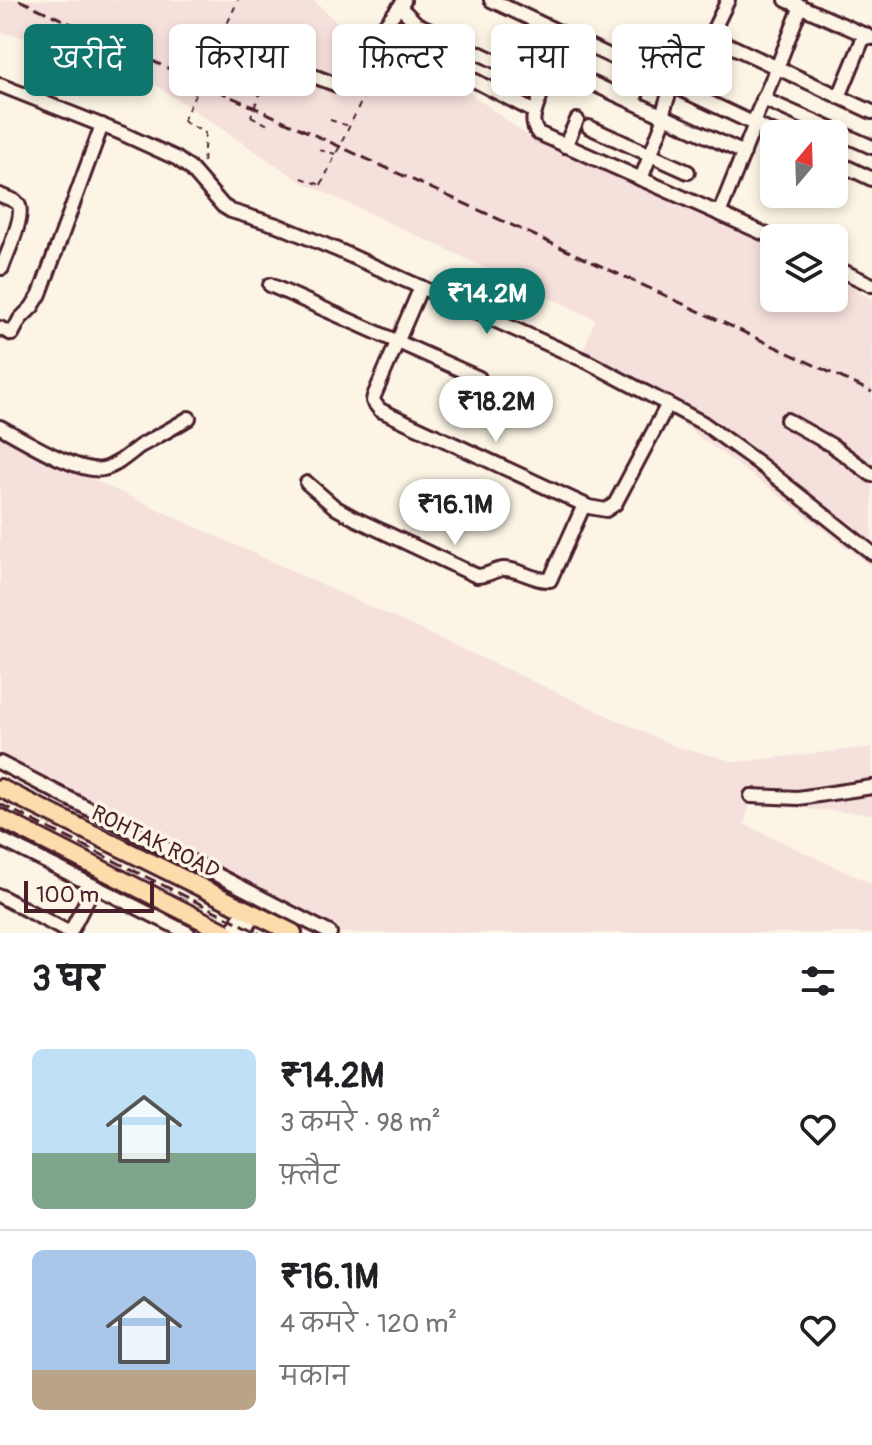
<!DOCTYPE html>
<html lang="hi">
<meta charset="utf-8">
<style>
:root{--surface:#fff;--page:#f2f2f2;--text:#202124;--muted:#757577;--line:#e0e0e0;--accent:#0f766e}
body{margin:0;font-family:Pangolin,"Playpen Sans Deva",sans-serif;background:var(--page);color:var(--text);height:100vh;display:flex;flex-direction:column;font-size:30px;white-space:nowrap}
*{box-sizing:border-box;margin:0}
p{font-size:26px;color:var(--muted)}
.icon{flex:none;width:44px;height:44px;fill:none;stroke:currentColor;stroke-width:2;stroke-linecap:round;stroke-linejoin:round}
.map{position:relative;height:933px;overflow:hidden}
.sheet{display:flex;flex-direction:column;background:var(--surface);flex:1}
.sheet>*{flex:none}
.guide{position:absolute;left:24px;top:24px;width:824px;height:72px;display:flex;gap:16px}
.needle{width:52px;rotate:19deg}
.fabs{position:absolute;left:760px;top:120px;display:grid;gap:16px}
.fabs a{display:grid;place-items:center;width:88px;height:88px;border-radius:12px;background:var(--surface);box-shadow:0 4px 12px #0003;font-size:40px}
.scale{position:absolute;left:24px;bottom:20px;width:130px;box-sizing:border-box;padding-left:8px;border:4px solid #4a1f2b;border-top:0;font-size:22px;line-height:28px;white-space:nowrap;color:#4a1f2b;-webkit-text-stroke:6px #fcf5e5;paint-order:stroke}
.price{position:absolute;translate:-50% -68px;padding:0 18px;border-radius:28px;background:#fff;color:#222;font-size:26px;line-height:52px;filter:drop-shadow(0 2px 4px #0008)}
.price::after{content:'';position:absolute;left:50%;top:48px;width:24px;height:18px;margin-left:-12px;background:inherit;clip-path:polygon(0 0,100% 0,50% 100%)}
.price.active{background:var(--accent);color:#fff}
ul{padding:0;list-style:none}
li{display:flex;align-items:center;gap:24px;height:200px;padding:0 32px}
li+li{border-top:2px solid var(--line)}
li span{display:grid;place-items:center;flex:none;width:224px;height:160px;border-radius:12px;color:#555}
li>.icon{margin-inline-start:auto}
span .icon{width:96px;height:96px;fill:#fffc;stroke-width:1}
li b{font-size:34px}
h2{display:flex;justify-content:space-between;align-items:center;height:96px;padding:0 32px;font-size:34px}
.pill{padding:0 28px;border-radius:12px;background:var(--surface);box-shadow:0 4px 12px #0003;font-size:28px;line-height:72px}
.pill.active{background:var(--accent);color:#fff}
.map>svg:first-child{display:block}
.built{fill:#f6e0dc}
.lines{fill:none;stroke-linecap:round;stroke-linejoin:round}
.minor-casing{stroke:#4a1f2b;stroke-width:18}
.major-casing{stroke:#4a1f2b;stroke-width:22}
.path{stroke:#4a1f2b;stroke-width:2;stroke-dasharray:6 6;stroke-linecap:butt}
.minor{stroke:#fcf5e5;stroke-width:12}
.major{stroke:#fddcac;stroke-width:16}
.rail{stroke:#4a1f2b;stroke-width:3;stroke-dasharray:12 6;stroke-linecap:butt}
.path-bridge{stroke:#4a1f2b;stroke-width:2;stroke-dasharray:6 6;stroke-linecap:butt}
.labels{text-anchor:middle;stroke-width:7;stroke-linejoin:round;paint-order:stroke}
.street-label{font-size:22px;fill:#4a1f2b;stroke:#fcf5e5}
</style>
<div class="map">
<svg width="872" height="933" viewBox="0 0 872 933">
<rect width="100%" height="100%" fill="#fcf5e5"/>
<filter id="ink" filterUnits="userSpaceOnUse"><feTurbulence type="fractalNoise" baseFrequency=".0125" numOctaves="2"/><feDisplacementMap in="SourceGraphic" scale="16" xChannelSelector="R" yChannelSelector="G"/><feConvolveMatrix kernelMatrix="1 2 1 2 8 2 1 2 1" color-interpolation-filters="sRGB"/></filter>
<g filter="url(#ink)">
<g class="built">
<path d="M0 0H313L356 40 376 22 533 140 748 234 774 248V298H834V279L872 299V567L773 491 653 403 578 364 595 319 300 181 145 78 33 39 0 32Z"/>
<path d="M0 437 674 746 737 762 872 747V814L750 805 744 824 872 884V933H304L0 773Z"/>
</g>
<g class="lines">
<defs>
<g id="minor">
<path d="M491 0 776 134"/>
<path d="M728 0 713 31V35L714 38 872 112"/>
<path d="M786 0 872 38"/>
<path d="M400 7 417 24 542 83C544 101 525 117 538 133L774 238"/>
<path d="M428 29 439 62 535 112"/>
<path d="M258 55 337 85 404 1"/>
<path d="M552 65 744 153"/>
<path d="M0 85 121 133 176 158 191 169 223 206 231 211 277 225 340 251 588 362 703 423 757 462 872 553"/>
<path d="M543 87 565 35"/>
<path d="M839 97 865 34"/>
<path d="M763 99 872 147"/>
<path d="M633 102 645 73"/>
<path d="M662 115 672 85"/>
<path d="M753 123 777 68 801 6"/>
<path d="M589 127 688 172"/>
<path d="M565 146 577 120"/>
<path d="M834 161 872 179"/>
<path d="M641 179 665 117"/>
<path d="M0 195C6 198 14 199 18 204 26 215 6 255 2 268"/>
<path d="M719 214 755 124"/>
<path d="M834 267 872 285"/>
<path d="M270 285 479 378"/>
<path d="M421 287 374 396 373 401 380 410 589 507 606 510 615 504 668 404"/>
<path d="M0 328 12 334 20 319 32 307 40 294 102 125"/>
<path d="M787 420 833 446 872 475"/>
<path d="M0 427C23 439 78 474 103 469 117 466 129 454 140 446 156 437 173 428 189 418"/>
<path d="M307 483 336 508 356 519 477 576C487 576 494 570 503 569 519 568 532 581 550 580L584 505"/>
<path d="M0 763 330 933"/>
<path d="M751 796 798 798 872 787"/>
<path d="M0 839 188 933"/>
<path d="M0 896 70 933"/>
<path d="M70 933 94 886"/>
<path d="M232 933 244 909"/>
<path d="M244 933 254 914"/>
</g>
<g id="major">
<path d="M0 788 293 933"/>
<path d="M0 818 227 933"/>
</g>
</defs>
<use href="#minor" class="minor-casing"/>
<use href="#major" class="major-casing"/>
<g class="path">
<path d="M251 116 270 126"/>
<path d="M330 120 349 126"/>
<path d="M183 121 205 133 203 164"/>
<path d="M319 150 336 154"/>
<path d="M302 178 321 185"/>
</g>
<use href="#minor" class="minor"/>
<use href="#major" class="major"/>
<g class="rail">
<path d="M19 0 634 281 872 392"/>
<path d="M0 804 259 933"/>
</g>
<g class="path-bridge">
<path d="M210 64 262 88 251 116"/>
<path d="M183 121 238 0"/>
<path d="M321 185 396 30"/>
</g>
</g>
</g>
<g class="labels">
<g class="street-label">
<text transform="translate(156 841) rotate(26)" y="8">ROHTAK ROAD</text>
</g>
</g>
</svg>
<div class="fabs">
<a><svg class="needle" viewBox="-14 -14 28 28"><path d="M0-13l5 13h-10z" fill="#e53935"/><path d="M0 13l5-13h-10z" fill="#757577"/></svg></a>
<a><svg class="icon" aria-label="layers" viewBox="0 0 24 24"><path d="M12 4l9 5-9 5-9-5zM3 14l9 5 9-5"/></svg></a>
</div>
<div class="scale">100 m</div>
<b class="price active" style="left:487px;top:336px">₹14.2M</b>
<b class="price" style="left:496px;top:444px">₹18.2M</b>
<b class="price" style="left:455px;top:547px">₹16.1M</b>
<div class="guide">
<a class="pill active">खरीदें</a>
<a class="pill">किराया</a>
<a class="pill">फ़िल्टर</a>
<a class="pill">नया</a>
<a class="pill">फ़्लैट</a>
</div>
</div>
<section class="sheet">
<h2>3 घर<svg class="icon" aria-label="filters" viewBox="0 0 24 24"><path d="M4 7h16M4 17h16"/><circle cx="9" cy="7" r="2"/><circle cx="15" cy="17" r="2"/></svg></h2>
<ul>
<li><span style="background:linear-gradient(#bfe0f5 65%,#7fa58c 0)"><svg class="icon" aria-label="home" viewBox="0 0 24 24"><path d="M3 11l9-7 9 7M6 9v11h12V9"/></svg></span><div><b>₹14.2M</b><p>3 कमरे · 98 m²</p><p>फ़्लैट</p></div><svg class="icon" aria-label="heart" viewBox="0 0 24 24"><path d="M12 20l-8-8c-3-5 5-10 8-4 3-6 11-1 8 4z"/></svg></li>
<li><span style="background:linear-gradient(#a9c7e8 75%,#b9a48a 0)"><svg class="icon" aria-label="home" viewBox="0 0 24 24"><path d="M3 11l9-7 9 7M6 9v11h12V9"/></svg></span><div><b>₹16.1M</b><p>4 कमरे · 120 m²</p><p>मकान</p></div><svg class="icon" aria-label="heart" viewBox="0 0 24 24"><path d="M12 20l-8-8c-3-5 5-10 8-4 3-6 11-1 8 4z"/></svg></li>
</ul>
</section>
